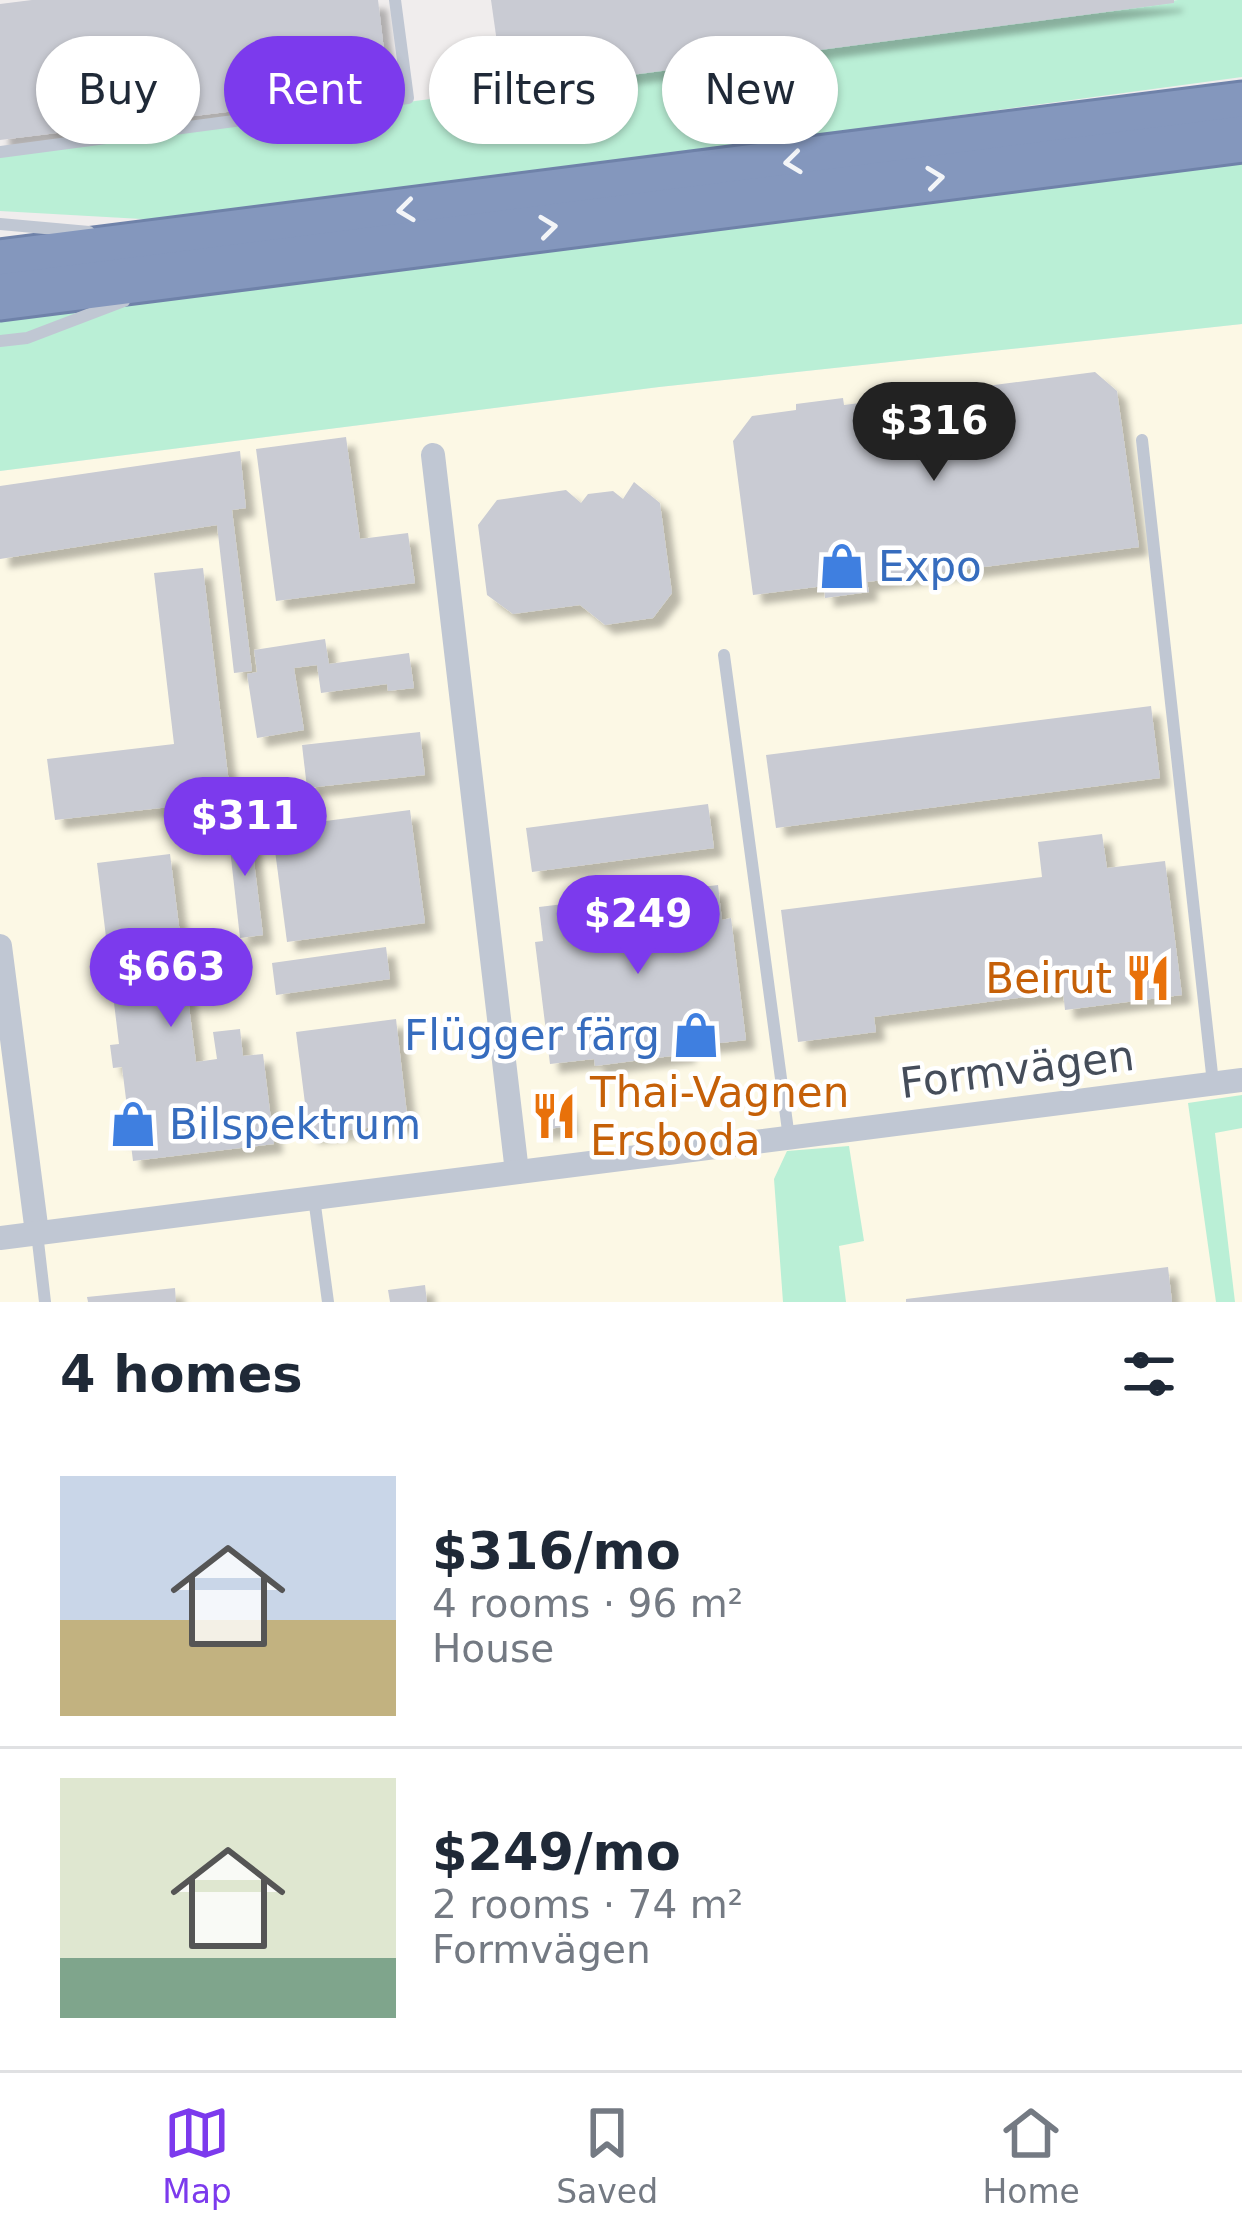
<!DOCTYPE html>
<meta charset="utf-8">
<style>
:root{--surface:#fff;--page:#f2f2f3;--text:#1f2937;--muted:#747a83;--line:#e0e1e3;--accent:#7c3aed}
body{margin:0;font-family:"DejaVu Sans",sans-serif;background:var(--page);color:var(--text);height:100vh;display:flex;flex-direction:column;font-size:45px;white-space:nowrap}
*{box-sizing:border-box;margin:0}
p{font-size:39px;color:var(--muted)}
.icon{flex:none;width:66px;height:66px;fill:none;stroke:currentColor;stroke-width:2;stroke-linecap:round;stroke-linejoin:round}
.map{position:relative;height:1302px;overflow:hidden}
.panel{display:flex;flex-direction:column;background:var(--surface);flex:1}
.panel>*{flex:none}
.banner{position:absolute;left:36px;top:36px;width:1170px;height:108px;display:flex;gap:24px}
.price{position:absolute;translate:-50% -102px;padding:0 27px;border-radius:42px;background:var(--accent);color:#fff;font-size:39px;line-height:78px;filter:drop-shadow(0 3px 6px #0008)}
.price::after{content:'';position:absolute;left:50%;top:72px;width:36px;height:27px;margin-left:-18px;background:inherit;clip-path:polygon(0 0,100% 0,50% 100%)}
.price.selected{background:#222;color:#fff}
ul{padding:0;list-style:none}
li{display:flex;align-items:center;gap:36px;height:300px;padding:0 60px}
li+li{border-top:3px solid var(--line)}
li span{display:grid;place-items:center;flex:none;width:336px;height:240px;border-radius:0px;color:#555}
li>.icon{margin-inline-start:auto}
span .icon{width:144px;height:144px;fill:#fffc;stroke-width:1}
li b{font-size:51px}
h2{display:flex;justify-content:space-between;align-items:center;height:144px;padding:0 60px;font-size:51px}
.chip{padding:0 42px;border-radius:54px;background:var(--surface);box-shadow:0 3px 9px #0004;font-size:42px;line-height:108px}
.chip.selected{background:var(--accent);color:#fff}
.tabs{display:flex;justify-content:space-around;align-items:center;height:168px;border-top:3px solid var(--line);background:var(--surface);font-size:33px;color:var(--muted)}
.tabs a{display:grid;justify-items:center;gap:6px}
.tabs .selected{color:var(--accent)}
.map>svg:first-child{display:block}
.commercial{fill:#fcf8e5}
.green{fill:#baefd6}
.building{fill:#c9cbd3;filter:url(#shadow)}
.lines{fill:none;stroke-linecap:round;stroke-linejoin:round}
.highway-casing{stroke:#6f82a9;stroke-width:51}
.lane{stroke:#c0c7d3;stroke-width:12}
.street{stroke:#c0c7d3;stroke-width:24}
.highway{stroke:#8497bd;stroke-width:45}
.oneway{stroke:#f3f5f8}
.labels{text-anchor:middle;stroke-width:9;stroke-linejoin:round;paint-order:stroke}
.shop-label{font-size:42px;fill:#366cbe;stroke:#fff;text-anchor:start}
.food-label{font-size:42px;fill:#c56008;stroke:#fff;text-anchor:end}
.street-label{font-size:42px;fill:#454d5a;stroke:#fff}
</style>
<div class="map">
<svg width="1242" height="1302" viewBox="0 0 1242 1302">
<defs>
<filter id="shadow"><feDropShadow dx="9" dy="9" stdDeviation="3" flood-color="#0004"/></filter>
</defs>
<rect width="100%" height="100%" fill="#f0eded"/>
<path class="commercial" d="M1242 324V1302H0V471L659 387Z"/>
<g class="green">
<path d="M1178 0H1242V77L177 221 0 211V156Z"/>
<path d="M1242 156V324L659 387 0 471V313Z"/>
<path d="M1242 1095V1128L1215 1133 1235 1302H1216L1188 1103Z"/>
<path d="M849 1146 864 1241 839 1246 846 1302H783L774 1179 787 1151Z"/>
</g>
<g class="building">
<path d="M32 0H378L389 92 0 140V4Z"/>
<path d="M491 0H1174V3L504 92Z"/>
<path d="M1095 372 1117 391 1139 547 867 582 869 592 825 598 824 586 753 595 733 441 752 416 796 410V404L843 398 844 405 891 399 914 417 941 392Z"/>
<path d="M346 437 360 539 408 533 415 583 276 601 256 449Z"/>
<path d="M240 451 246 508 232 510 252 671 234 673 217 525 0 559V486Z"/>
<path d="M634 482 660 503 672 593 653 618 605 625 580 605 513 614 487 595 478 525 497 500 566 490 581 503 588 494 613 491 623 499Z"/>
<path d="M203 568 231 800 55 820 47 759 174 744 154 573Z"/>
<path d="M325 639 329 664 409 653 414 688 388 691 387 684 321 693 317 665 294 668 304 730 257 738 247 674 257 672 254 650Z"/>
<path d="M1151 706 1160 778 776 828 766 755Z"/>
<path d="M420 732 425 775 307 788 302 745Z"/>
<path d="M708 804 714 848 532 872 526 828Z"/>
<path d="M410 810 425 923 287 942 272 828Z"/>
<path d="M249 820 263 935 240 938 227 822Z"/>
<path d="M1102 834 1107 868 1165 861 1182 995 1065 1010 1063 992 874 1017 876 1032 798 1042 781 910 1042 877 1038 842Z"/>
<path d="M170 854 196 1062 217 1059 213 1032 240 1029 243 1056 263 1054 274 1144 133 1161 130 1137 119 1138 116 1116 128 1115 122 1067 113 1068 110 1045 119 1044 97 863Z"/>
<path d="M718 885 722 920 731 918 746 1040 686 1047 687 1054 595 1066 594 1059 550 1064 535 942 543 941 539 907Z"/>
<path d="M386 947 390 979 276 995 272 963Z"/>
<path d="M396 1019 408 1123 309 1135 296 1032Z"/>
<path d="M567 1102 570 1126 541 1130 538 1106Z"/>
<path d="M1168 1267 1172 1302H906V1299Z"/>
<path d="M425 1285 427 1302H390L388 1290Z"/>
<path d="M175 1288 176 1302H88L87 1297Z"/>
</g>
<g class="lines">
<defs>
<g id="highway">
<path d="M0 263 1242 105"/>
<path d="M0 297 1242 139"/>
</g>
</defs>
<use href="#highway" class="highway-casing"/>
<g class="lane">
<path d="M0 152 408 98 395 0"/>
<path d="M0 224 89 232"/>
<path d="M0 341 27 338 124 301"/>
<path d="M1142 440 1213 1083"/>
<path d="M724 655 789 1138"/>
<path d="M314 1198 328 1302"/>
<path d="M37 1233 45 1302"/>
</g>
<g class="street">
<path d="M433 455 517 1172"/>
<path d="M0 946 37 1233"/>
<path d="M0 1238 1242 1080"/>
</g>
<use href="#highway" class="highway"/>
</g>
<defs><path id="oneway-chevron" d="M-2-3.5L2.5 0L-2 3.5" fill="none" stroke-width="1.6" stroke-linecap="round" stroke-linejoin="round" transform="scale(3)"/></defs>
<g class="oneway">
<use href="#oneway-chevron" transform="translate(793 162) rotate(173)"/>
<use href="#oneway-chevron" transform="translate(935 178) rotate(-7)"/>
<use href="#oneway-chevron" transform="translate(406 210) rotate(173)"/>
<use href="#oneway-chevron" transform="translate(548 227) rotate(-7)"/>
</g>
<defs>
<symbol id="shop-bare" viewBox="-9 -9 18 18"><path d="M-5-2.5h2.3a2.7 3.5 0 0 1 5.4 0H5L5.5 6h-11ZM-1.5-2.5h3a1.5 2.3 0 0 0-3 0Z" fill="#3f7fe0" stroke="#fff" stroke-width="2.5" paint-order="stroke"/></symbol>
<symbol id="restaurant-bare" viewBox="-9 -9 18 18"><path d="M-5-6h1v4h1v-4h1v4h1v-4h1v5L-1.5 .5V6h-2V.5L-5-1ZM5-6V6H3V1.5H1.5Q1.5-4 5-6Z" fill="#e8710a" stroke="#fff" stroke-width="2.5" paint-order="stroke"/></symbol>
</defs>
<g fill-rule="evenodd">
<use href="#shop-bare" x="809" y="533" width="66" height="66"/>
<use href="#restaurant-bare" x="1115" y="945" width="66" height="66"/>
<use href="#shop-bare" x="663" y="1002" width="66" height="66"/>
<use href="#restaurant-bare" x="521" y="1083" width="66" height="66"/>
<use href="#shop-bare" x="100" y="1091" width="66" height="66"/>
</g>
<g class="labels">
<g class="shop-label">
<text x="878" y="581">Expo</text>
<text x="660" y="1050" text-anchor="end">Flügger färg</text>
<text x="169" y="1139">Bilspektrum</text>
</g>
<g class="food-label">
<text x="1112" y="993">Beirut</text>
<text x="590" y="1107" text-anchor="start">Thai-Vagnen<tspan x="590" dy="48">Ersboda</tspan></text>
</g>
<g class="street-label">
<text transform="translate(1017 1069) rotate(-7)" y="15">Formvägen</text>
</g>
</g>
</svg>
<b class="price selected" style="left:934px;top:484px">$316</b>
<b class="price" style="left:245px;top:879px">$311</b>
<b class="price" style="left:638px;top:977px">$249</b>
<b class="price" style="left:171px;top:1030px">$663</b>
<div class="banner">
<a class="chip">Buy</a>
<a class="chip selected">Rent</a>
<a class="chip">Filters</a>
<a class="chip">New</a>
</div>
</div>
<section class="panel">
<h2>4 homes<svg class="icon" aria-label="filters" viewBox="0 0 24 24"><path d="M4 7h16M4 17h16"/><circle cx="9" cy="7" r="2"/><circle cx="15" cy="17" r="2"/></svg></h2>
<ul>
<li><span style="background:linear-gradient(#c9d6e8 60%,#c2b280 0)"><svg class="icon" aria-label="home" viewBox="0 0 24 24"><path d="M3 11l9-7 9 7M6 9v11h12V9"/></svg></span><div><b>$316/mo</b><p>4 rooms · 96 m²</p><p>House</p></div></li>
<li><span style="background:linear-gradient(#dfe7d0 75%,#7fa58c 0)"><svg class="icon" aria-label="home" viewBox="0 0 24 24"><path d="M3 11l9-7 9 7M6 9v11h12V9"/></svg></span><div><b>$249/mo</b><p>2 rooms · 74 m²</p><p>Formvägen</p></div></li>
</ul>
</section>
<nav class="tabs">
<a class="selected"><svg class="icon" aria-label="map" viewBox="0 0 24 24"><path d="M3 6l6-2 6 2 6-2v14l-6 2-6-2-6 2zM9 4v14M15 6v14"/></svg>Map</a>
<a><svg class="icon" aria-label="saved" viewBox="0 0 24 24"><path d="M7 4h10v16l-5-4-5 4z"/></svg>Saved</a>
<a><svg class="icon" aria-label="home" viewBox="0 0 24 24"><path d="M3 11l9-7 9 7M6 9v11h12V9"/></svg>Home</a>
</nav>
